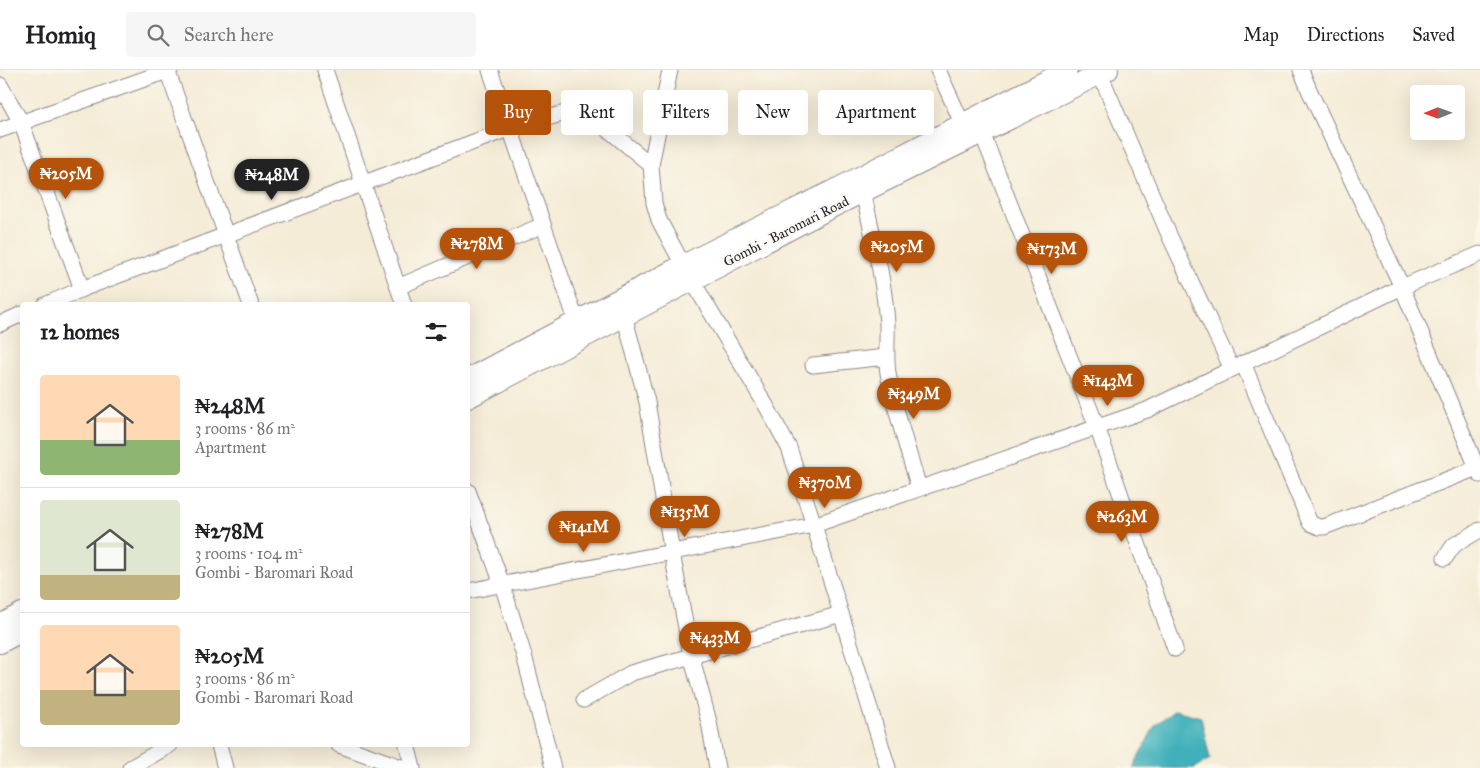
<!DOCTYPE html>
<meta charset="utf-8">
<style>
:root{--surface:#fff;--page:#f6f6f6;--text:#202124;--muted:#757577;--line:#e0e0e0;--accent:#b45309}
body{margin:0;font-family:"IM FELL Great Primer",serif;background:var(--page);color:var(--text);height:100vh;display:flex;flex-direction:column;font-size:19px;white-space:nowrap}
*{box-sizing:border-box;margin:0}
p{font-size:16px;color:var(--muted)}
.icon{flex:none;width:28px;height:28px;fill:none;stroke:currentColor;stroke-width:2;stroke-linecap:round;stroke-linejoin:round}
.map{position:relative;flex:1;overflow:hidden}
.side{position:absolute;left:20px;top:232px;width:450px;height:445px;display:flex;flex-direction:column;background:var(--surface);border-radius:5px;box-shadow:0 5px 20px #0002}
.side>*{flex:none}
.guide{position:absolute;left:485px;top:20px;width:475px;height:45px;display:flex;gap:10px}
.needle{width:32px;rotate:269deg}
.tools{position:absolute;left:1410px;top:15px;display:grid;gap:10px}
.tools a{display:grid;place-items:center;width:55px;height:55px;border-radius:5px;background:var(--surface);box-shadow:0 5px 20px #0002;font-size:25px}
.price{position:absolute;translate:-50% -42px;padding:0 11px;border-radius:18px;background:var(--accent);color:#fff;font-size:16px;line-height:32px;filter:drop-shadow(0 1px 2px #0008)}
.price::after{content:'';position:absolute;left:50%;top:30px;width:15px;height:11px;margin-left:-8px;background:inherit;clip-path:polygon(0 0,100% 0,50% 100%)}
.price.selected{background:#222;color:#fff}
ul{padding:0;list-style:none}
li{display:flex;align-items:center;gap:15px;height:125px;padding:0 20px}
li+li{border-top:1px solid var(--line)}
li span{display:grid;place-items:center;flex:none;width:140px;height:100px;border-radius:5px;color:#555}
li>.icon{margin-inline-start:auto}
span .icon{width:60px;height:60px;fill:#fffc;stroke-width:1}
li b{font-size:21px}
h2{display:flex;justify-content:space-between;align-items:center;height:60px;padding:0 20px;font-size:21px}
.tag{padding:0 18px;border-radius:5px;background:var(--surface);box-shadow:0 5px 20px #0002;font-size:18px;line-height:45px}
.tag.selected{background:var(--accent);color:#fff}
header{display:flex;align-items:center;gap:30px;box-sizing:border-box;height:70px;padding:0 25px;background:var(--surface);border-bottom:1px solid var(--line)}
header strong{font-size:24px}
nav{display:flex;gap:28px;margin-inline-start:auto;font-size:18px}
.search{width:350px;height:45px;background:var(--page);display:flex;align-items:center;gap:12px;box-sizing:border-box;padding:0 18px;border-radius:5px;color:var(--muted);font-size:19px}
.map>svg:first-child{display:block}
.water{fill:#41b1ba;stroke:#326a7a}
.lines{fill:none;stroke-linecap:round;stroke-linejoin:round}
.minor-casing{stroke:#8c8789;stroke-width:17}
.major-casing{stroke:#8c8789;stroke-width:22}
.minor{stroke:#fff;stroke-width:15}
.major{stroke:#fff;stroke-width:20}
.labels{text-anchor:middle;stroke-width:4;stroke-linejoin:round;paint-order:stroke}
.street-label{font-size:14px;fill:#22223b;stroke:#fbf7ec}
</style>
<header>
<strong>Homiq</strong>
<div class="search"><svg class="icon" aria-label="search" viewBox="0 0 24 24"><circle cx="10" cy="10" r="6"/><path d="M15 15l6 6"/></svg>Search here</div>
<nav><a>Map</a><a>Directions</a><a>Saved</a></nav>
</header>
<div class="map">
<svg width="1480" height="698" viewBox="0 0 1480 698">
<rect width="100%" height="100%" fill="#fbf7ec"/>
<filter id="ink" filterUnits="userSpaceOnUse"><feTurbulence type="fractalNoise" baseFrequency=".02" numOctaves="2"/><feDisplacementMap in="SourceGraphic" scale="10" xChannelSelector="R" yChannelSelector="G"/><feConvolveMatrix kernelMatrix="1 2 1 2 8 2 1 2 1" color-interpolation-filters="sRGB"/></filter>
<filter id="wash" filterUnits="userSpaceOnUse"><feTurbulence type="fractalNoise" baseFrequency=".0096" numOctaves="4" result="noise"/><feDisplacementMap in="SourceGraphic" scale="20" xChannelSelector="R" yChannelSelector="G"/><feGaussianBlur stdDeviation="1.12" result="paint"/><feColorMatrix in="noise" values="0 0 0 0 0 0 0 0 0 0 0 0 0 0 0 0 0 1.4 0 .05"/><feComposite in="paint" operator="in"/></filter>
<g filter="url(#wash)">
<rect width="100%" height="100%" fill="#f5ecd7"/>
<path class="water" d="M1175 640 1201 647 1210 689 1195 698H1133L1155 655Z"/>
</g>
<g filter="url(#ink)">
<g class="lines">
<defs>
<g id="minor">
<path d="M167 0 251 235"/>
<path d="M325 0 404 235"/>
<path d="M490 0 576 250"/>
<path d="M670 0 651 95 654 133 659 150 683 195 768 339 789 378 814 455 888 698"/>
<path d="M938 0 963 55"/>
<path d="M1301 0 1310 22 1402 217 1480 405"/>
<path d="M1100 4 1170 167 1232 299"/>
<path d="M0 15 21 52 82 219"/>
<path d="M0 60 170 0"/>
<path d="M982 63 1097 357 1175 579"/>
<path d="M863 122C872 162 882 201 886 242 889 263 885 283 888 303 895 342 908 380 919 418"/>
<path d="M398 217 543 155"/>
<path d="M45 235 82 219 511 58 565 43H585L593 47 651 95"/>
<path d="M624 245 647 332 672 483 691 585 709 652 717 698"/>
<path d="M0 254 22 244"/>
<path d="M1243 293 1310 453 1319 457H1324L1477 398"/>
<path d="M813 295 886 287"/>
<path d="M468 421 502 514 525 589 553 698"/>
<path d="M1445 488 1454 475 1480 460"/>
<path d="M468 521 814 455 1147 340 1402 217 1480 184"/>
<path d="M584 630 631 603 841 544"/>
<path d="M219 675 225 698"/>
<path d="M339 675 404 698"/>
<path d="M407 675 413 698"/>
<path d="M130 698 170 675"/>
</g>
<g id="major">
<path d="M468 309 683 195 840 117 1067 0"/>
<path d="M468 328 829 139 1108 0"/>
<path d="M0 555 22 543"/>
<path d="M0 573 22 561"/>
</g>
</defs>
<use href="#minor" class="minor-casing"/>
<use href="#major" class="major-casing"/>
<use href="#minor" class="minor"/>
<use href="#major" class="major"/>
</g>
</g>
<g class="labels">
<g class="street-label">
<text transform="translate(786 161) rotate(-27)" y="5">Gombi - Baromari Road</text>
</g>
</g>
</svg>
<div class="tools">
<a><svg class="needle" viewBox="-14 -14 28 28"><path d="M0-13l5 13h-10z" fill="#e53935"/><path d="M0 13l5-13h-10z" fill="#757577"/></svg></a>
</div>
<b class="price" style="left:66px;top:130px">₦205M</b>
<b class="price selected" style="left:272px;top:131px">₦248M</b>
<b class="price" style="left:477px;top:200px">₦278M</b>
<b class="price" style="left:897px;top:203px">₦205M</b>
<b class="price" style="left:1052px;top:205px">₦173M</b>
<b class="price" style="left:1108px;top:337px">₦143M</b>
<b class="price" style="left:914px;top:350px">₦349M</b>
<b class="price" style="left:825px;top:439px">₦370M</b>
<b class="price" style="left:685px;top:468px">₦135M</b>
<b class="price" style="left:1122px;top:473px">₦263M</b>
<b class="price" style="left:584px;top:483px">₦141M</b>
<b class="price" style="left:715px;top:594px">₦433M</b>
<div class="guide">
<a class="tag selected">Buy</a>
<a class="tag">Rent</a>
<a class="tag">Filters</a>
<a class="tag">New</a>
<a class="tag">Apartment</a>
</div>
<section class="side">
<h2>12 homes<svg class="icon" aria-label="filters" viewBox="0 0 24 24"><path d="M4 7h16M4 17h16"/><circle cx="9" cy="7" r="2"/><circle cx="15" cy="17" r="2"/></svg></h2>
<ul>
<li><span style="background:linear-gradient(#ffd9b3 65%,#8fb573 0)"><svg class="icon" aria-label="home" viewBox="0 0 24 24"><path d="M3 11l9-7 9 7M6 9v11h12V9"/></svg></span><div><b>₦248M</b><p>3 rooms · 86 m²</p><p>Apartment</p></div></li>
<li><span style="background:linear-gradient(#dfe7d0 75%,#c2b280 0)"><svg class="icon" aria-label="home" viewBox="0 0 24 24"><path d="M3 11l9-7 9 7M6 9v11h12V9"/></svg></span><div><b>₦278M</b><p>3 rooms · 104 m²</p><p>Gombi - Baromari Road</p></div></li>
<li><span style="background:linear-gradient(#ffd9b3 65%,#c2b280 0)"><svg class="icon" aria-label="home" viewBox="0 0 24 24"><path d="M3 11l9-7 9 7M6 9v11h12V9"/></svg></span><div><b>₦205M</b><p>3 rooms · 86 m²</p><p>Gombi - Baromari Road</p></div></li>
</ul>
</section>
</div>
